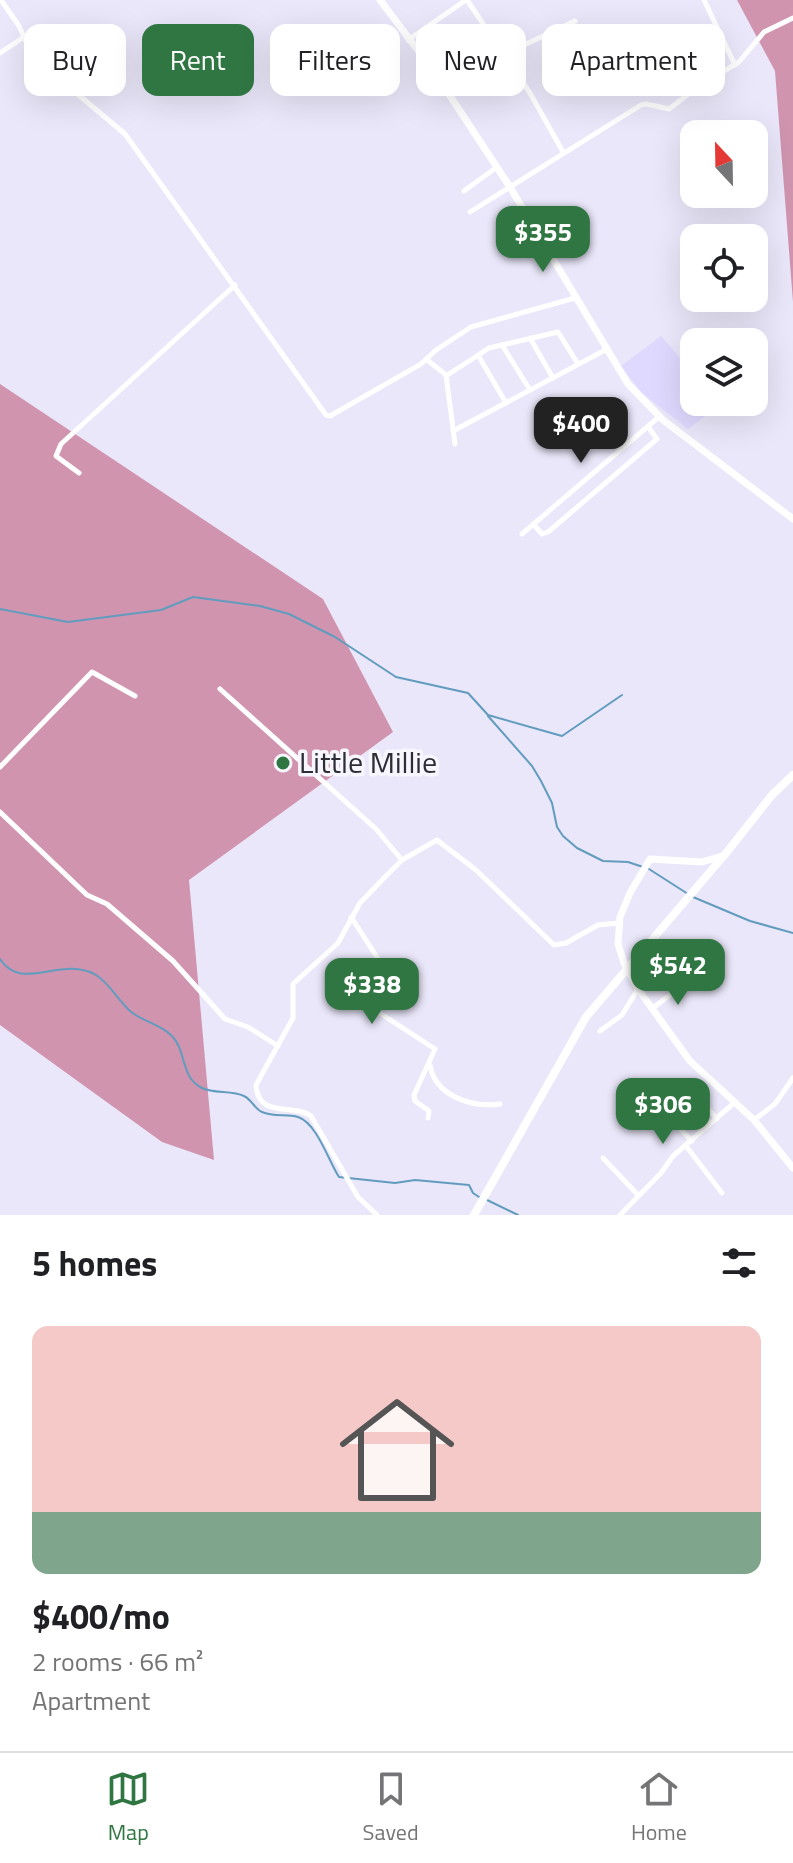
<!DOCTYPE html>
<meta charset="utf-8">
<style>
:root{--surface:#fff;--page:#f2f2f2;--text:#202124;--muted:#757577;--line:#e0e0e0;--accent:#307642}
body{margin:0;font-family:"Titillium Web",sans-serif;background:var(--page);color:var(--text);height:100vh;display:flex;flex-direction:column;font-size:30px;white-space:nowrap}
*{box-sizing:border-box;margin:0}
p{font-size:26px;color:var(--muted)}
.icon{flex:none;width:44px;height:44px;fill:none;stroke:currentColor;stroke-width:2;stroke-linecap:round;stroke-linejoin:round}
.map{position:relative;height:1215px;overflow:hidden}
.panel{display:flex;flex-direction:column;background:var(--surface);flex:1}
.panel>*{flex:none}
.guide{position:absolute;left:24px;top:24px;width:746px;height:72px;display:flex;gap:16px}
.needle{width:52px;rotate:338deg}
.controls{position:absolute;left:680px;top:120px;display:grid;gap:16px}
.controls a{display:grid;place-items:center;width:88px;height:88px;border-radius:16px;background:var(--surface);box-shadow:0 8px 32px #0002;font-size:40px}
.price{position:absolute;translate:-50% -68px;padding:0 18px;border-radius:16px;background:var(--accent);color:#fff;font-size:26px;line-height:52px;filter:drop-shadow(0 2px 4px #0008)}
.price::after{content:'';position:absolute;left:50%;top:48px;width:24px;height:18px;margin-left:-12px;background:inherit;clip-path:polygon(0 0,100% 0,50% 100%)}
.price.active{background:#222;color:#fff}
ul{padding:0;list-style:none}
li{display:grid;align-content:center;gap:16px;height:424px;padding:0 32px}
li span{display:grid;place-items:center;height:248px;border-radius:16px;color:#555}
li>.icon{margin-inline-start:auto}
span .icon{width:144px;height:144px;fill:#fffc;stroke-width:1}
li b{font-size:34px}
h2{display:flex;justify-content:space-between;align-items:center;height:96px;padding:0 32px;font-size:34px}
.tag{padding:0 28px;border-radius:16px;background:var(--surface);box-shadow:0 8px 32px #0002;font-size:28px;line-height:72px}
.tag.active{background:var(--accent);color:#fff}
.menu{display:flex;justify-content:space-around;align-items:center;height:112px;border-top:2px solid var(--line);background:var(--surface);font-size:22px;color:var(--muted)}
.menu a{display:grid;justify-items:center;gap:4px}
.menu .active{color:var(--accent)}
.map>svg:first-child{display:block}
.built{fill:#dfd9ff}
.forest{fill:#d094af}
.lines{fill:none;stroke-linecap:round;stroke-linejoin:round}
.stream{stroke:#619cbe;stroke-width:2}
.street{stroke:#fff;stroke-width:5}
.secondary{stroke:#fff;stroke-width:7}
.primary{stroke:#fff;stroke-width:8}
.poi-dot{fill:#307642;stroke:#f7f6fd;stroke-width:3}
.labels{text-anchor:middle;stroke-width:7;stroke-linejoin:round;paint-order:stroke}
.poi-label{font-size:30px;fill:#2e2c37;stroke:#f7f6fd;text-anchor:start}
</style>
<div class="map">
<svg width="793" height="1215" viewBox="0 0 793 1215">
<rect width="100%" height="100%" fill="#eae7fa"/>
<path class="built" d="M661 336 694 374V402L721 404 688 429 642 393 621 366Z"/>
<g class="forest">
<path d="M737 0H793V302L775 71Z"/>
<path d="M0 384 323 599 393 732 189 880 214 1160 162 1142 0 1025Z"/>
</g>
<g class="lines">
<g class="stream">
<path d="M0 609 68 622 161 610 193 597 260 606 289 614 335 637 396 677 468 693 488 715 562 736 622 695"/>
<path d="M488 716 532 766 541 781 552 803 557 827 563 836 577 848 603 861 628 862 643 867"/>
<path d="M649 869 688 894"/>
<path d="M693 897 750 921 793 933"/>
<path d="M0 959C22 993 61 955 96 975 110 984 118 1000 130 1011 145 1024 170 1025 179 1047 185 1061 185 1080 202 1088 214 1094 232 1090 244 1096 251 1099 255 1109 262 1112 273 1117 287 1114 298 1117 317 1123 329 1162 339 1177L395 1183 415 1180 469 1185 473 1193 479 1197"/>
<path d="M485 1199 518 1215"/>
</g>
<g class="street">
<path d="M1 0 19 26 28 46 56 76 125 134 326 415 330 416 421 364 436 350 471 327 575 298"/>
<path d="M467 0 530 93 563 152"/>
<path d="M704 0 735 65"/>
<path d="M408 40 466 0"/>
<path d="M0 53 24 37"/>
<path d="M505 54 575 21"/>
<path d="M464 191 497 167"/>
<path d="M470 212 641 105 646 104 669 109 699 86 739 62 764 32 793 18"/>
<path d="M530 338 553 378"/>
<path d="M502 345 530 390"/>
<path d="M478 355 506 403"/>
<path d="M426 359 446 375 455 444"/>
<path d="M446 376 489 348 558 332 578 364"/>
<path d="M453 431 607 349"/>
<path d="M79 473 56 456 61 444 235 285"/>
<path d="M533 524 542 534 548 532 657 439 649 428"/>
<path d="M522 534 660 416"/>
<path d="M220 689 376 829 402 860"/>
<path d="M0 767 92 672 135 696"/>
<path d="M0 812 87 895 107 904 173 961 225 1019 248 1027 278 1046"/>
<path d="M351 917 386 971C378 981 361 993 369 1006L435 1049 414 1095 415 1101 429 1111 428 1118"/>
<path d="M653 1008 685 983"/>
<path d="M600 1031 622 1015 638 989"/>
<path d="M430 1065C435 1096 472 1108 500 1104"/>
<path d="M690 1089 717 1119"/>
<path d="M754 1120 775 1104 793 1078"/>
<path d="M673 1121 692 1141"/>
<path d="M686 1146 722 1193"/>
<path d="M603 1158 638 1195"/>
<path d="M377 1215 358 1197 311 1116C293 1103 258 1119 256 1085L293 1018V984L338 943 360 903 385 877 402 860 437 840 476 870 554 945 566 943 598 925 619 923"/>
<path d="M620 1215 661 1173 673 1156 734 1103"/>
</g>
<g class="secondary">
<path d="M380 0 435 73 510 187 628 384 663 420 793 519"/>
<path d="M722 856 702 862 650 859 630 893 620 917 618 944 624 963 638 989 690 1061 754 1120 793 1168"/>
</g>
<path class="primary" d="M474 1215 586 1017 727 852 772 795 793 775"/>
</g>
<circle class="poi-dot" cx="283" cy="763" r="8"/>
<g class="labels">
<g class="poi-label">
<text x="299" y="773">Little Millie</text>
</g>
</g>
</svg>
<div class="controls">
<a><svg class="needle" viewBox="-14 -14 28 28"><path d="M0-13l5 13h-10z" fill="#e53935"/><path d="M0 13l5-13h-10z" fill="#757577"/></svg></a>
<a><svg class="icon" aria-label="locate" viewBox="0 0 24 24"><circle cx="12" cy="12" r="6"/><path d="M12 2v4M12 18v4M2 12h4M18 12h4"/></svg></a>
<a><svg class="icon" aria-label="layers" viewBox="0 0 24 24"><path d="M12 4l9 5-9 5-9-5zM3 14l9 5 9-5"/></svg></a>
</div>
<b class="price" style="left:543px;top:274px">$355</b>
<b class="price active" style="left:581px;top:465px">$400</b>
<b class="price" style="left:678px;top:1007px">$542</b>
<b class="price" style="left:372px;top:1026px">$338</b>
<b class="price" style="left:663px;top:1146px">$306</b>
<div class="guide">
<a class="tag">Buy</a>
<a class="tag active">Rent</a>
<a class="tag">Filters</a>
<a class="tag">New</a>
<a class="tag">Apartment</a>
</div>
</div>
<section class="panel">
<h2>5 homes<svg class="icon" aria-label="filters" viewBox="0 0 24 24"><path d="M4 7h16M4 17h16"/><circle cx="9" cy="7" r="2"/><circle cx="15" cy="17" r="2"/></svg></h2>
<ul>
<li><span style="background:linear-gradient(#f6c9c9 75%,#7fa58c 0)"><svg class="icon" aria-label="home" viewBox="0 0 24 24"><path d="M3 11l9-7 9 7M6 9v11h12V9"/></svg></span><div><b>$400/mo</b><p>2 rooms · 66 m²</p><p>Apartment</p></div></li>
</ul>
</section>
<nav class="menu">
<a class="active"><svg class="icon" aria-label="map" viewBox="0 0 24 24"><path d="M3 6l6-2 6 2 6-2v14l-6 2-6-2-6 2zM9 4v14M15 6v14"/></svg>Map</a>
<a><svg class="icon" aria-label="saved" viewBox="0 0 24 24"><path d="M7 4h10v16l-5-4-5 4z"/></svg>Saved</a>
<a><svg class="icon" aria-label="home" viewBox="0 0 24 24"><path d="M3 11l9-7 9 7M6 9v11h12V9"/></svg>Home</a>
</nav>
